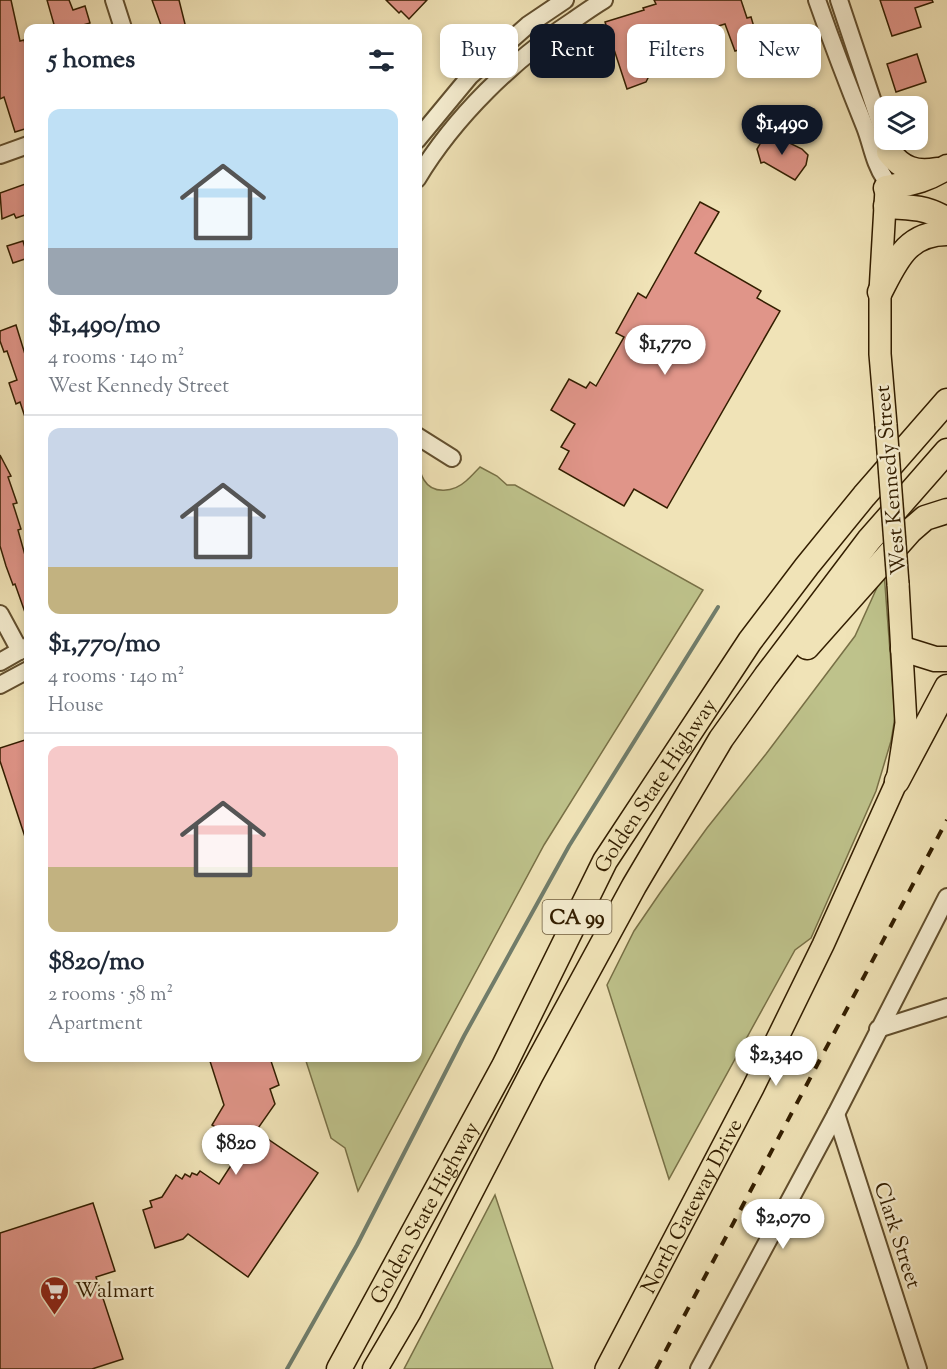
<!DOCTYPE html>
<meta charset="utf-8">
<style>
:root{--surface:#fff;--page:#f6f6f7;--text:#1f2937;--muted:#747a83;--line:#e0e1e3;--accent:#111827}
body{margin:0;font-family:"Sorts Mill Goudy",serif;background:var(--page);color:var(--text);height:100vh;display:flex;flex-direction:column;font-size:22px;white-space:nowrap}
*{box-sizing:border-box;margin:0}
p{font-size:20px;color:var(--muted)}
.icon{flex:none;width:33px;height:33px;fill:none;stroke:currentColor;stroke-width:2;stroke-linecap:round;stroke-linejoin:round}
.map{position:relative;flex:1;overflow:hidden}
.details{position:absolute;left:24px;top:24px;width:398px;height:1038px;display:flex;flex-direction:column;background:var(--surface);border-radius:12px;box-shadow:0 3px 9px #0003}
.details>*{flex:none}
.top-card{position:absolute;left:440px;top:24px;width:417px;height:54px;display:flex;gap:12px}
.tools{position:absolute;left:874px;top:96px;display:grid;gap:12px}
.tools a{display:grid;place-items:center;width:54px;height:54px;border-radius:12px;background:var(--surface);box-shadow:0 3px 9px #0003;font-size:30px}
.price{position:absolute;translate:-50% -51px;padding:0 14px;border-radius:21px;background:#fff;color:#222;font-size:20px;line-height:39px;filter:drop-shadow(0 2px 3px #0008)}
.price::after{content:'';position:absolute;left:50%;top:36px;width:18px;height:14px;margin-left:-9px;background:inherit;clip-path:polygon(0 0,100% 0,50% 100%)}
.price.active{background:var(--accent);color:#fff}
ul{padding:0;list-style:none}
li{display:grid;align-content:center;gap:12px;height:318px;padding:0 24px}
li+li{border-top:2px solid var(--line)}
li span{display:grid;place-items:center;height:186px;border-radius:12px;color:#555}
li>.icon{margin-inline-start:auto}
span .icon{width:108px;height:108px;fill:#fffc;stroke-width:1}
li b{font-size:26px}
h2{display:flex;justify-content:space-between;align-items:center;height:72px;padding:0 24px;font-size:26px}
.pill{padding:0 21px;border-radius:12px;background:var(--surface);box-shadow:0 3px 9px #0003;font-size:21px;line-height:54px}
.pill.active{background:var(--accent);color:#fff}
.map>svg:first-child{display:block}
.green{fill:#bec28b;stroke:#787046;stroke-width:1.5}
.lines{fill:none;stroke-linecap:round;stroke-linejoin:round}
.stream{stroke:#717d6b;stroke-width:4}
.building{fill:#e09589;stroke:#331e00;stroke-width:1.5}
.minor-casing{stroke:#624f2e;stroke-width:20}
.major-casing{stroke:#331e00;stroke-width:24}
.highway-casing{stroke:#331e00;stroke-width:27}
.minor{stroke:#f5edd0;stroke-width:16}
.major{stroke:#f0e3b7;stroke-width:21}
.highway{stroke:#f0e3b7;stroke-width:24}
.rail{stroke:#331e00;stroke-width:4;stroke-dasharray:10 10;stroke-linecap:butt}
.major-bridge-casing{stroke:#331e00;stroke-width:24;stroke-linecap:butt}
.major-bridge{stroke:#f0e3b7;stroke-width:21}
.labels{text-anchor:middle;stroke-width:4.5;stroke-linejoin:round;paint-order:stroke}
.shield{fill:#f5edd0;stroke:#6d5c3e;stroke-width:1.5}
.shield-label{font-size:20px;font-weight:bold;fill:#331e00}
.street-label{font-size:21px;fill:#331e00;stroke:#f5edd0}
.poi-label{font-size:21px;fill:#331e00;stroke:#f5edd0;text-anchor:start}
</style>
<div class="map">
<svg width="947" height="1369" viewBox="0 0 947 1369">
<rect width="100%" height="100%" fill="#f0e3b7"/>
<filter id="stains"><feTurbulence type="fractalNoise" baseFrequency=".00333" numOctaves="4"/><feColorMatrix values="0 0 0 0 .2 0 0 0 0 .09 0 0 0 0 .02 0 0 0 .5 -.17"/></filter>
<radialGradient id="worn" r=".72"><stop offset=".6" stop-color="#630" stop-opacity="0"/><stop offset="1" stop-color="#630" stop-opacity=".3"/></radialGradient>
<g class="green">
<path d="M417 456C419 464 419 472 424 480 433 495 454 492 466 481 471 477 475 472 480 467L497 476 507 485H515L703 590 544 845 358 1191 345 1148 331 1138 305 1058H417Z"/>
<path d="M884 572 895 717 891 741 876 791 811 938 795 950 669 1179 607 985 634 931 660 893 707 828 766 754 855 636Z"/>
<path d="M495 1195 553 1369H404Z"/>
</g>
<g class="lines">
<path class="stream" d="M287 1369 357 1245 464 1036 569 846 718 607"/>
</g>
<g class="building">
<path d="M0 0H11L20 41 24 40 28 56V128L15 132 4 97 0 99Z"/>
<path d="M47 0H69L73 10 85 6 90 23 83 25 84 28H55Z"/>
<path d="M152 0H179L186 28H162Z"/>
<path d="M386 0H427L409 19 401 11 399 13Z"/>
<path d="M654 0H741L747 18 751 17 754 27 750 29 755 45 735 51 725 24 686 36 688 42 647 56 652 70 646 82 627 89 605 22 644 10 643 8 656 4Z"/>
<path d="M880 0H932L933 2 915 8 921 27 892 36Z"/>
<path d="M917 54 926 82 896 92 887 64Z"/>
<path d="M767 132 802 149 808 155 806 165 795 180 764 162 761 163 757 149Z"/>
<path d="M28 183V214L16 218 14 214 2 219 0 193Z"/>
<path d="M700 202 719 212 695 253 761 291 757 298 780 311 667 508 634 489 624 506 559 469 569 451 561 447 575 424 551 410 569 379 586 388 590 382 596 386 624 337 616 333 638 293 646 298Z"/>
<path d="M23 241 28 258 13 263 7 246Z"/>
<path d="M16 325 28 364V423H27L20 402 16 404 9 383 17 380 7 351 4 352 0 341V331Z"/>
<path d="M0 455 11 476 8 477 17 503 13 504 21 529 18 530 28 566 27 618 15 584 13 585 6 566 0 546Z"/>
<path d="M28 739V843H27L0 761V748Z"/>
<path d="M209 1058H270L279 1085 270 1089 275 1104 256 1131 318 1173 248 1277 188 1234 183 1239 155 1248 143 1210 152 1207 150 1201 162 1197 176 1175 182 1179 185 1174 190 1177 192 1173 197 1175 200 1171 219 1184 232 1164 212 1151 215 1146 212 1144 215 1138 211 1136 217 1128 212 1125 224 1105Z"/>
<path d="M93 1203 115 1271 96 1277 123 1359 92 1369H0V1233Z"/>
</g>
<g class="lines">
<defs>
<g id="minor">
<path d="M114 0 123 28"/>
<path d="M817 0C832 43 848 85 865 127 872 145 874 163 885 179"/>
<path d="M839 0 885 138"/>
<path d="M417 140 470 76 528 25 565 0"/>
<path d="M0 155 28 145"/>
<path d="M417 179C455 116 513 60 574 20 584 13 594 6 604 0"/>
<path d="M417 436 452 458"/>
<path d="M0 614 20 651"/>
<path d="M0 662 28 646"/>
<path d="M0 685 28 670"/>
<path d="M878 1029 947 1007"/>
<path d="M836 1114 918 1369"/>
<path d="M699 1369 836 1114 947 897"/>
</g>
<g id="major">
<path d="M886 189 880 292V354L886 425"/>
<path id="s1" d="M606 1369 753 1088 823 945 897 781 906 723 898 584"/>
</g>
<g id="highway">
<path d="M889 152C902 169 916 174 937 170"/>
<path d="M886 188C910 183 926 181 947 167"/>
<path d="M886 206C909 207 927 207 947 220"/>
<path d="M880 292C896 261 907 233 947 233"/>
<path d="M807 647 910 531 925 518 947 511"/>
<path d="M903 649 935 659H947"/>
<path d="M897 781 947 687"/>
<path id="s2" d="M339 1369 504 1066 605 861 750 641 807 566 864 496 947 401"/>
<path d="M375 1369 408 1313 531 1075 634 886 721 739 766 676 869 540 947 451"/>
</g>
</defs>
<use href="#minor" class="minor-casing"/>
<use href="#major" class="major-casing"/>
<use href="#highway" class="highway-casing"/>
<use href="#minor" class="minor"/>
<use href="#major" class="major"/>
<use href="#highway" class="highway"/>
<path class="rail" d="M656 1369 947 820"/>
<defs>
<path id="major-bridge" d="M886 425 898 584"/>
</defs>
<use href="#major-bridge" class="major-bridge-casing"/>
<use href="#major-bridge" class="major-bridge"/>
</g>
<defs>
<symbol id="supermarket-pin" viewBox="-11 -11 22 30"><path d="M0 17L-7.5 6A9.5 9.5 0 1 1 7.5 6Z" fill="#8f2418" stroke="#f5edd0"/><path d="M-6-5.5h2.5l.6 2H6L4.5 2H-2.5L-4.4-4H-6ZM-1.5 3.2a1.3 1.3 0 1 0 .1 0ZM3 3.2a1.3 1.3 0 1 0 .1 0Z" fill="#fff"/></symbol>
</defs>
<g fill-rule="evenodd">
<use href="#supermarket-pin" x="38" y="1274" width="33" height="45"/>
</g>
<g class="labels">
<rect class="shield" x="542.5" y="900" width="69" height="34" rx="4.5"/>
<g class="shield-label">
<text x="577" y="924">CA 99</text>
</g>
<g class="street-label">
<text transform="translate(890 480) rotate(-95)" y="7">West Kennedy Street</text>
<text dy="7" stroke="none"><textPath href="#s2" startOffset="664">Golden State Highway</textPath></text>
<text dy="7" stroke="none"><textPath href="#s1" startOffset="184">North Gateway Drive</textPath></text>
<text dy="7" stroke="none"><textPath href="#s2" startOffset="178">Golden State Highway</textPath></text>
<text transform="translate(898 1235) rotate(72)" y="7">Clark Street</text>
</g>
<g class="poi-label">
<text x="75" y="1297">Walmart</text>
</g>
</g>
<rect width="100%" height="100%" filter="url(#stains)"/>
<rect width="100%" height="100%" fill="url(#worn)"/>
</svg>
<div class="tools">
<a><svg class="icon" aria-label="layers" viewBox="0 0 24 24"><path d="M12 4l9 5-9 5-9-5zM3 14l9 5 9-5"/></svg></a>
</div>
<b class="price active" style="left:782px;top:156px">$1,490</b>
<b class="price" style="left:665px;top:376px">$1,770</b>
<b class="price" style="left:776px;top:1087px">$2,340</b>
<b class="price" style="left:236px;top:1176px">$820</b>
<b class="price" style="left:783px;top:1250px">$2,070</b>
<div class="top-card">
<a class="pill">Buy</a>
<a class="pill active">Rent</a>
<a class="pill">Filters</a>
<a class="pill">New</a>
</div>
<section class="details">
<h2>5 homes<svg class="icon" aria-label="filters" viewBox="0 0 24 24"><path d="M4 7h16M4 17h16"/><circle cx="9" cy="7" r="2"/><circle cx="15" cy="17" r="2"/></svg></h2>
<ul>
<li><span style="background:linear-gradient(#bfe0f5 75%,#9aa5b1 0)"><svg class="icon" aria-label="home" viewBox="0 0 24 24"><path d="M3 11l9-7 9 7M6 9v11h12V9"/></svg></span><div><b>$1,490/mo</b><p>4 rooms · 140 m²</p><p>West Kennedy Street</p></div></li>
<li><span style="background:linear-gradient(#c9d6e8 75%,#c2b280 0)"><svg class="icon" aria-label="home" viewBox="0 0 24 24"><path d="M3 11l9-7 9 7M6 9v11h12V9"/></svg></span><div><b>$1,770/mo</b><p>4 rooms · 140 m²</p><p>House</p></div></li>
<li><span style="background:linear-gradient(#f6c9c9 65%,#c2b280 0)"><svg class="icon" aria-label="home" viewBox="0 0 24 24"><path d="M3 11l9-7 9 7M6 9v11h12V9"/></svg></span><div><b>$820/mo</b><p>2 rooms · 58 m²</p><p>Apartment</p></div></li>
</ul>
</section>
</div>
